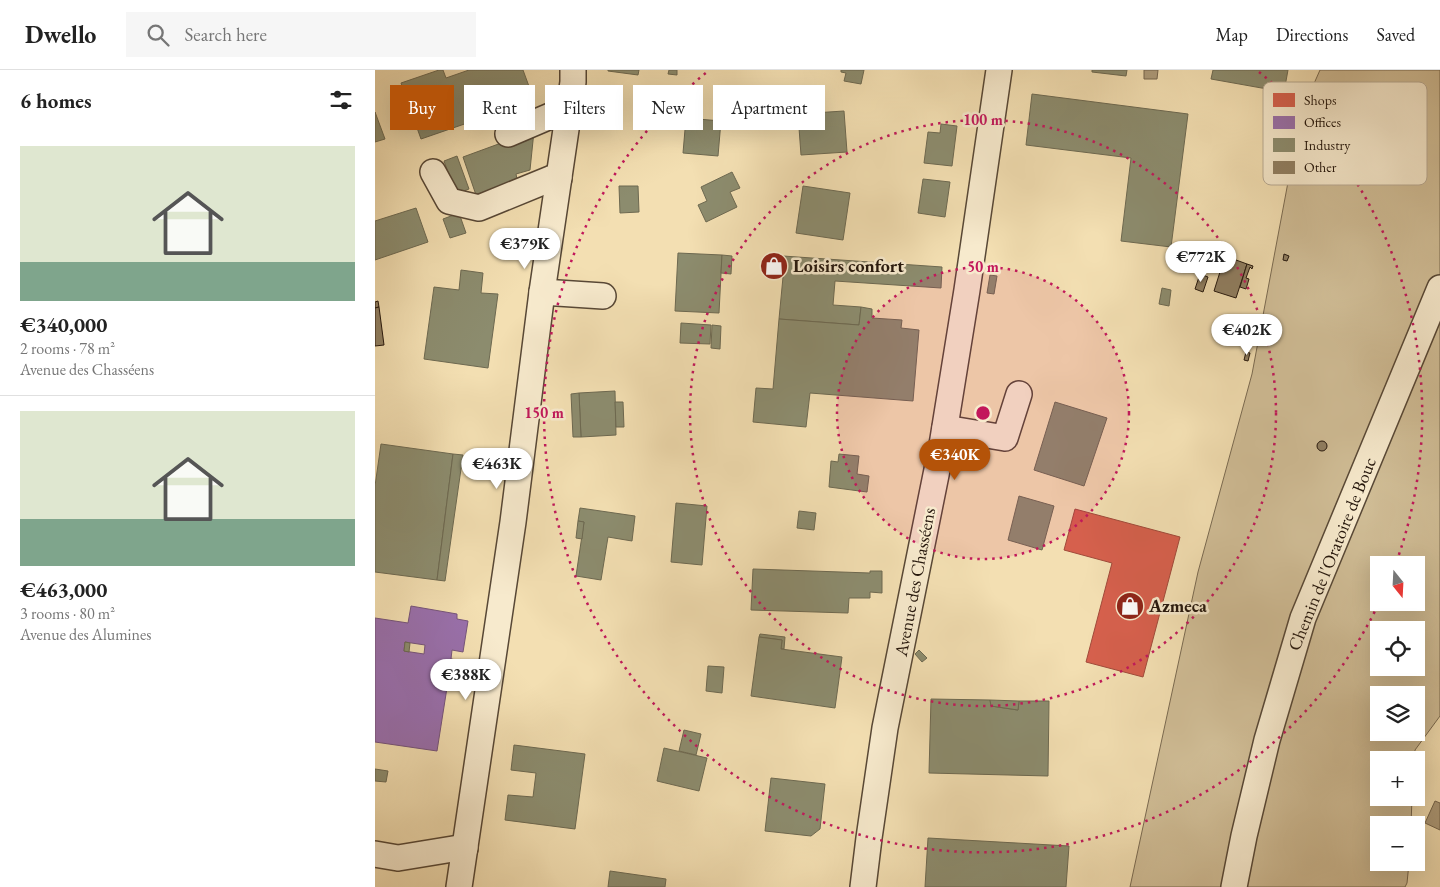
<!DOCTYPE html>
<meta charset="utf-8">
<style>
:root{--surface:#fff;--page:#f6f6f6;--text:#222;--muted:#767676;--line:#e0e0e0;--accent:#b45309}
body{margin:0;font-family:"EB Garamond",serif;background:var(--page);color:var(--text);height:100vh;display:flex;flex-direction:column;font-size:19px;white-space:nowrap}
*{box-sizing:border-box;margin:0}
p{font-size:16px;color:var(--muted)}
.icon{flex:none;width:28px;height:28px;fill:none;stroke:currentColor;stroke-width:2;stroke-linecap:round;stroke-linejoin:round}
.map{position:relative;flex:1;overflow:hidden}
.details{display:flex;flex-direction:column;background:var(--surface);width:375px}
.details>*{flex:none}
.guide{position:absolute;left:15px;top:15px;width:475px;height:45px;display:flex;gap:10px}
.needle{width:32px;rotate:162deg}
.tools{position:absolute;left:995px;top:486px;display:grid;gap:10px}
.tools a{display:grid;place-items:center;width:55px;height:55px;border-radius:0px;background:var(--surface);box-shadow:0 5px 20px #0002;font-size:25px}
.price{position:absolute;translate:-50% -42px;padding:0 11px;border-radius:18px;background:#fff;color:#222;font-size:16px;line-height:32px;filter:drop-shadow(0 1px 2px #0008)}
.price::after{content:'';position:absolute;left:50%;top:30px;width:15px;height:11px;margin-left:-8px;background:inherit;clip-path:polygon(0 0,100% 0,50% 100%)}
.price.selected{background:var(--accent);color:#fff}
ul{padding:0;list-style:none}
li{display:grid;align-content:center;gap:10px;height:265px;padding:0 20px}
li+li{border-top:1px solid var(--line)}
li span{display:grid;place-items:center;height:155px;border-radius:0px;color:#555}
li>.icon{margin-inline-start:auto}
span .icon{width:90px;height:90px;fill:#fffc;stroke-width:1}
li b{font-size:21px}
h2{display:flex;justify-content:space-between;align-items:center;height:60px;padding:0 20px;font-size:21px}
.tag{padding:0 18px;border-radius:0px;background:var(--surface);box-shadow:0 5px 20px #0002;font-size:18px;line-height:45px}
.tag.selected{background:var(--accent);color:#fff}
header{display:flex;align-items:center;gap:30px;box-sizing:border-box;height:70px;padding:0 25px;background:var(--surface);border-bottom:1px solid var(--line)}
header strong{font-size:24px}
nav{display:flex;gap:28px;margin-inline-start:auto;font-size:18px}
.search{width:350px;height:45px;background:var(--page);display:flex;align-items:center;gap:12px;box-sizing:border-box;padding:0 18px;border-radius:0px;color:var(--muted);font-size:19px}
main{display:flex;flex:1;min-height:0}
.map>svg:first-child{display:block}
.green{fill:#d0bd96;stroke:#7a6a51;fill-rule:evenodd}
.water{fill:#ad9b7a;stroke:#76664e}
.shops{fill:#d6604d;stroke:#a14a3a}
.offices{fill:#9970ab;stroke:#76557b;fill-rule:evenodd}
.industry{fill:#8c8c6e;stroke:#6d6951}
.building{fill:#907f62;stroke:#24160c}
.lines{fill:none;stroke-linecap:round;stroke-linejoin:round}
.minor-casing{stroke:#584836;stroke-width:28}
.minor{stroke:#f7eacd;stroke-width:25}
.ring{fill:none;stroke:#c2185b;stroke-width:2.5;stroke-dasharray:2.5 5}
.labels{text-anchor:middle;stroke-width:5;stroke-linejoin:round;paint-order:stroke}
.poi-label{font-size:18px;font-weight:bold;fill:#24160c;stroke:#f7eacd;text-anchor:start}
.street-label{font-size:18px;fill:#24160c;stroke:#f7eacd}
.key{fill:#f7eacd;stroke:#b8aa93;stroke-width:1}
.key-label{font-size:14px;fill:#24160c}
.centre{fill:#c2185b;stroke:#f7eacd;stroke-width:2.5}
.ring-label{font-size:15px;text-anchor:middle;font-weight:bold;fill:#c2185b;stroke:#f7eacd;stroke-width:5;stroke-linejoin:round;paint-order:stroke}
</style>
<header>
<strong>Dwello</strong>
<div class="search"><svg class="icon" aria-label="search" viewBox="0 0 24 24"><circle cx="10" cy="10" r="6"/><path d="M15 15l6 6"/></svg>Search here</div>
<nav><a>Map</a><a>Directions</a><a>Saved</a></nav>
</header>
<main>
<section class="details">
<h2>6 homes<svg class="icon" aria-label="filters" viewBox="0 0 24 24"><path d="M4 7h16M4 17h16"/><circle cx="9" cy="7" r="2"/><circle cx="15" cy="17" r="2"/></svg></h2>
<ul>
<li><span style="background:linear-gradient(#dfe7d0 75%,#7fa58c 0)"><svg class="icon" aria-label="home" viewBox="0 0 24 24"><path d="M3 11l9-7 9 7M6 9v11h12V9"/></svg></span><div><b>€340,000</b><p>2 rooms · 78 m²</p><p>Avenue des Chasséens</p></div></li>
<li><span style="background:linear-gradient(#dfe7d0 70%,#7fa58c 0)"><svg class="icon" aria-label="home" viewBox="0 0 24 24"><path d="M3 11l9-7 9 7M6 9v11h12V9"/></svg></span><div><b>€463,000</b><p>3 rooms · 80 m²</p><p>Avenue des Alumines</p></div></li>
</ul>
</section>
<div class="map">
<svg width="1065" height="817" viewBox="0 0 1065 817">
<rect width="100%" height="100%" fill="#f3dfb2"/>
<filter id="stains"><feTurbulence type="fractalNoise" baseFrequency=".004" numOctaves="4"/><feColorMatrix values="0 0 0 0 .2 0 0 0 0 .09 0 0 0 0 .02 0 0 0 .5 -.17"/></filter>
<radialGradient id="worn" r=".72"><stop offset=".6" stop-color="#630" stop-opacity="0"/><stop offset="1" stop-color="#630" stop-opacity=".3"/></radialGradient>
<path class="green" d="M945 0H1065V646L1040 680V690H1004V728H1037L1036 755H1004V792L1034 793 1032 813 1030 817H755L823 502 877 304 926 43ZM1004 495H1041V532H1004ZM1004 560H1041V598H1004ZM1004 625H1041V662H1004Z"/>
<g class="water">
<path d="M769 0H783L782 9H769Z"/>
<path d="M1060 731 1065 733V760L1050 753Z"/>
</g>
<g class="shops">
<path d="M392 185 408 186 406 207 390 206Z"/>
<path d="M700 439 805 467 768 607 711 592 737 493 689 480Z"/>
</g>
<path class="offices" d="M36 536 82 544V549L93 551 88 582 77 580 76 589 87 591 85 607 74 605 62 681 0 672V548L33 553ZM30 572 50 575 49 584 29 581Z"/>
<g class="industry">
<path d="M64 0H68L71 8 94 0H148L159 30 46 69 26 13Z"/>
<path d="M233 0H264L263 5 233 1Z"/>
<path d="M294 0H302V5L293 4Z"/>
<path d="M466 0H489L486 14 469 11 471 3 466 2Z"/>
<path d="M717 0H752L751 6 717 2Z"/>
<path d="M838 0H913L909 22 836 9Z"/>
<path d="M657 24 813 44 796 177 746 171 756 88 651 75Z"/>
<path d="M469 41 472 82 426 85 423 44Z"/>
<path d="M0 42 10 69 0 72Z"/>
<path d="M311 48 346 51 343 86 308 83Z"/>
<path d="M566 54 582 56 577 96 549 93 553 62 565 63Z"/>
<path d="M159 61 155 100 141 104 142 109 101 125 88 87Z"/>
<path d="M82 86 94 119 81 124 69 91Z"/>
<path d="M357 102 365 118 355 122 362 137 331 152 323 135 332 131 326 117Z"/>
<path d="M548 109 575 112 570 147 543 143Z"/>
<path d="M244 116H263L264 142 245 143Z"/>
<path d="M428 116 475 123 468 170 421 163Z"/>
<path d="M41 138 53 172 0 190V151Z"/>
<path d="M84 143 91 163 75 168 68 149Z"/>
<path d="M303 183 347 185 344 243 300 241Z"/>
<path d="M347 185 357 186 356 204 346 203Z"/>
<path d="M408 186 567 197 566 218 460 211 458 235 486 237 484 255 404 249 408 207H406Z"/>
<path d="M86 200 108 203 106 223 123 224 113 298 49 289 59 217 84 220Z"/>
<path d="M615 205 622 206 619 224 612 223Z"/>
<path d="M787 218 796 220 794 236 784 234Z"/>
<path d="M486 237 497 239V248L527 250 526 258 544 260 538 331 435 323 431 357 378 352 381 318 398 319 404 249 484 255Z"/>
<path d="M306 253 336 255 335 274 305 273Z"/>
<path d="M337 255 346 256 345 279 336 278Z"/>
<path d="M240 321 241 365 206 367 204 323Z"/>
<path d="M204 323 206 367H198L196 324Z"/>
<path d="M240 332H248L249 357H241Z"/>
<path d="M680 332 732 348 709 416 659 400Z"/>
<path d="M6 374 78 384 62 510 0 502V416Z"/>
<path d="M78 384 88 385 70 511 62 510Z"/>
<path d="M464 384 484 386 482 404 494 406 492 422 454 417 456 391 463 392Z"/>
<path d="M644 426 679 436 667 480 633 470Z"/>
<path d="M301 433 332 436 327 495 296 492Z"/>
<path d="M205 438 260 446 257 471 233 467 226 510 201 506 209 452 203 451Z"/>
<path d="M424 441 441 443 439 460 422 458Z"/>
<path d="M203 451 209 452 207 469 201 468Z"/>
<path d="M378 499 495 503V501H507V523L495 522V528H474L473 543 376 540Z"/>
<path d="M385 564 410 567 409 579H406L407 570 384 567Z"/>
<path d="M384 567 407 570 406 579 467 587 460 638 376 626Z"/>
<path d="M30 572 35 573 34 582 29 581Z"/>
<path d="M544 580 552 588 547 592 540 584Z"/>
<path d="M333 596 349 597 347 623 331 621Z"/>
<path d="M74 605 85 607 83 619 71 618Z"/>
<path d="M556 629 615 630 616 636 643 640 644 631H674L673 706 554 703Z"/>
<path d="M615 630 644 631 643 640 616 636Z"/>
<path d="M309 660 326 664 321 685 304 681Z"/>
<path d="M139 675 210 684 200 759 130 750 133 725 158 727 161 703 136 700Z"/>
<path d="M289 678 332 688 324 721 282 711Z"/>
<path d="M0 699 13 701 11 712 0 711Z"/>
<path d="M396 708 450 714 445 759 436 766 390 761Z"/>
<path d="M553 768 694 776 691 817H550Z"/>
<path d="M235 801 291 809 290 817H233Z"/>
</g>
<g class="building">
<path d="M909 184 914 186 912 191 908 190Z"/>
<path d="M850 186 872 194 861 228 839 221Z"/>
<path d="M872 194 878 196 877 199 875 197 871 208 874 209 871 219 865 217Z"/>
<path d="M825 204 833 207 828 222 820 219Z"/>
<path d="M3 231 4 237 0 238V232Z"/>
<path d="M4 237 9 275 0 276V238Z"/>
<path d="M871 282 875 283 873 291 869 290Z"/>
<circle cx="947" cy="376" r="5"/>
</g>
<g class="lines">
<defs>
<g id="minor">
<path d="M133 64 194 38"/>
<path d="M58 102 74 131 104 138 175 109 184 108"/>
<path d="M167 222 228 226"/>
<path d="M570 358 630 368 644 324"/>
<path d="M0 784 23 788 84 778H90"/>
<path d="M84 817 138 452 167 222 198 12V0"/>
<path d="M488 817 494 768 510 658 567 375 592 220 624 0"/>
<path d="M859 817 869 766 892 670 928 548 1065 218"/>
</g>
</defs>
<use href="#minor" class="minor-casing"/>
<use href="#minor" class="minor"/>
</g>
<circle cx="608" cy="343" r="146" fill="#c2185b" fill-opacity=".12"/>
<g class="ring">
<circle cx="608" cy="343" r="146"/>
<circle cx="608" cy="343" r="293"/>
<path d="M1003 535A439 439 0 1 1 332 2M884 2A439 439 0 0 1 1021 493"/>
</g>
<defs>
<symbol id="shop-disc" viewBox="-11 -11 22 22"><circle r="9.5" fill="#8f2418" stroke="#f7eacd"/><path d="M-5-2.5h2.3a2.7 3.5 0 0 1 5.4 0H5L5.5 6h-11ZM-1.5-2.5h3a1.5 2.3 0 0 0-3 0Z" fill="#fff"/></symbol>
</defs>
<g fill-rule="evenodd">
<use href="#shop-disc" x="383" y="180" width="32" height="32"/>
<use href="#shop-disc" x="739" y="520" width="32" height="32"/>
</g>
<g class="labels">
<g class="poi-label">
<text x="418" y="202">Loisirs confort</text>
<text x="774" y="542">Azmeca</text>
</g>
<g class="street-label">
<text transform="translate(957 484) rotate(-68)" y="6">Chemin de l'Oratoire de Bouc</text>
<text transform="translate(540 512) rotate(-79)" y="6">Avenue des Chasséens</text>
</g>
</g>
<rect x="888" y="12" width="164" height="103" rx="8" class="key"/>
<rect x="898" y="23" width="22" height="14" fill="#d6604d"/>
<rect x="898" y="46" width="22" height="13" fill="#9970ab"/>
<rect x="898" y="68" width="22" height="14" fill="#8c8c6e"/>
<rect x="898" y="91" width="22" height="13" fill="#907f62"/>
<g class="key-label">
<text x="929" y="35">Shops</text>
<text x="929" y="57">Offices</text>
<text x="929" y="80">Industry</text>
<text x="929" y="102">Other</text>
</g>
<circle cx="608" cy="343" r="8" class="centre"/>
<g class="ring-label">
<text x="608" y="55">100 m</text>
<text x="608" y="202">50 m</text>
<text x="169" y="348">150 m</text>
</g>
<rect width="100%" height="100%" filter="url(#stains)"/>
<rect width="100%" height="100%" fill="url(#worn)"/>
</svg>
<div class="tools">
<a><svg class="needle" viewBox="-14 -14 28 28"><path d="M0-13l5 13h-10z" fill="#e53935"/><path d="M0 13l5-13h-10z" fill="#767676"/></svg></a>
<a><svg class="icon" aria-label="locate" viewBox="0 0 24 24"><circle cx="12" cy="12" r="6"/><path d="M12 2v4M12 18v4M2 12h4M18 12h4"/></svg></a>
<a><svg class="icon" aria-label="layers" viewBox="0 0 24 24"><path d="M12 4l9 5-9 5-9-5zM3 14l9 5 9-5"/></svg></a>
<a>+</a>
<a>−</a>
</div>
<b class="price" style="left:150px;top:200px">€379K</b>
<b class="price" style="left:826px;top:213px">€772K</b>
<b class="price" style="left:872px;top:286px">€402K</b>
<b class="price selected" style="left:580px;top:411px">€340K</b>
<b class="price" style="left:122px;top:420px">€463K</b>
<b class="price" style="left:91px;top:631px">€388K</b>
<div class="guide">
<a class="tag selected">Buy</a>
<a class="tag">Rent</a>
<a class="tag">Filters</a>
<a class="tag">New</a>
<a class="tag">Apartment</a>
</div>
</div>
</main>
